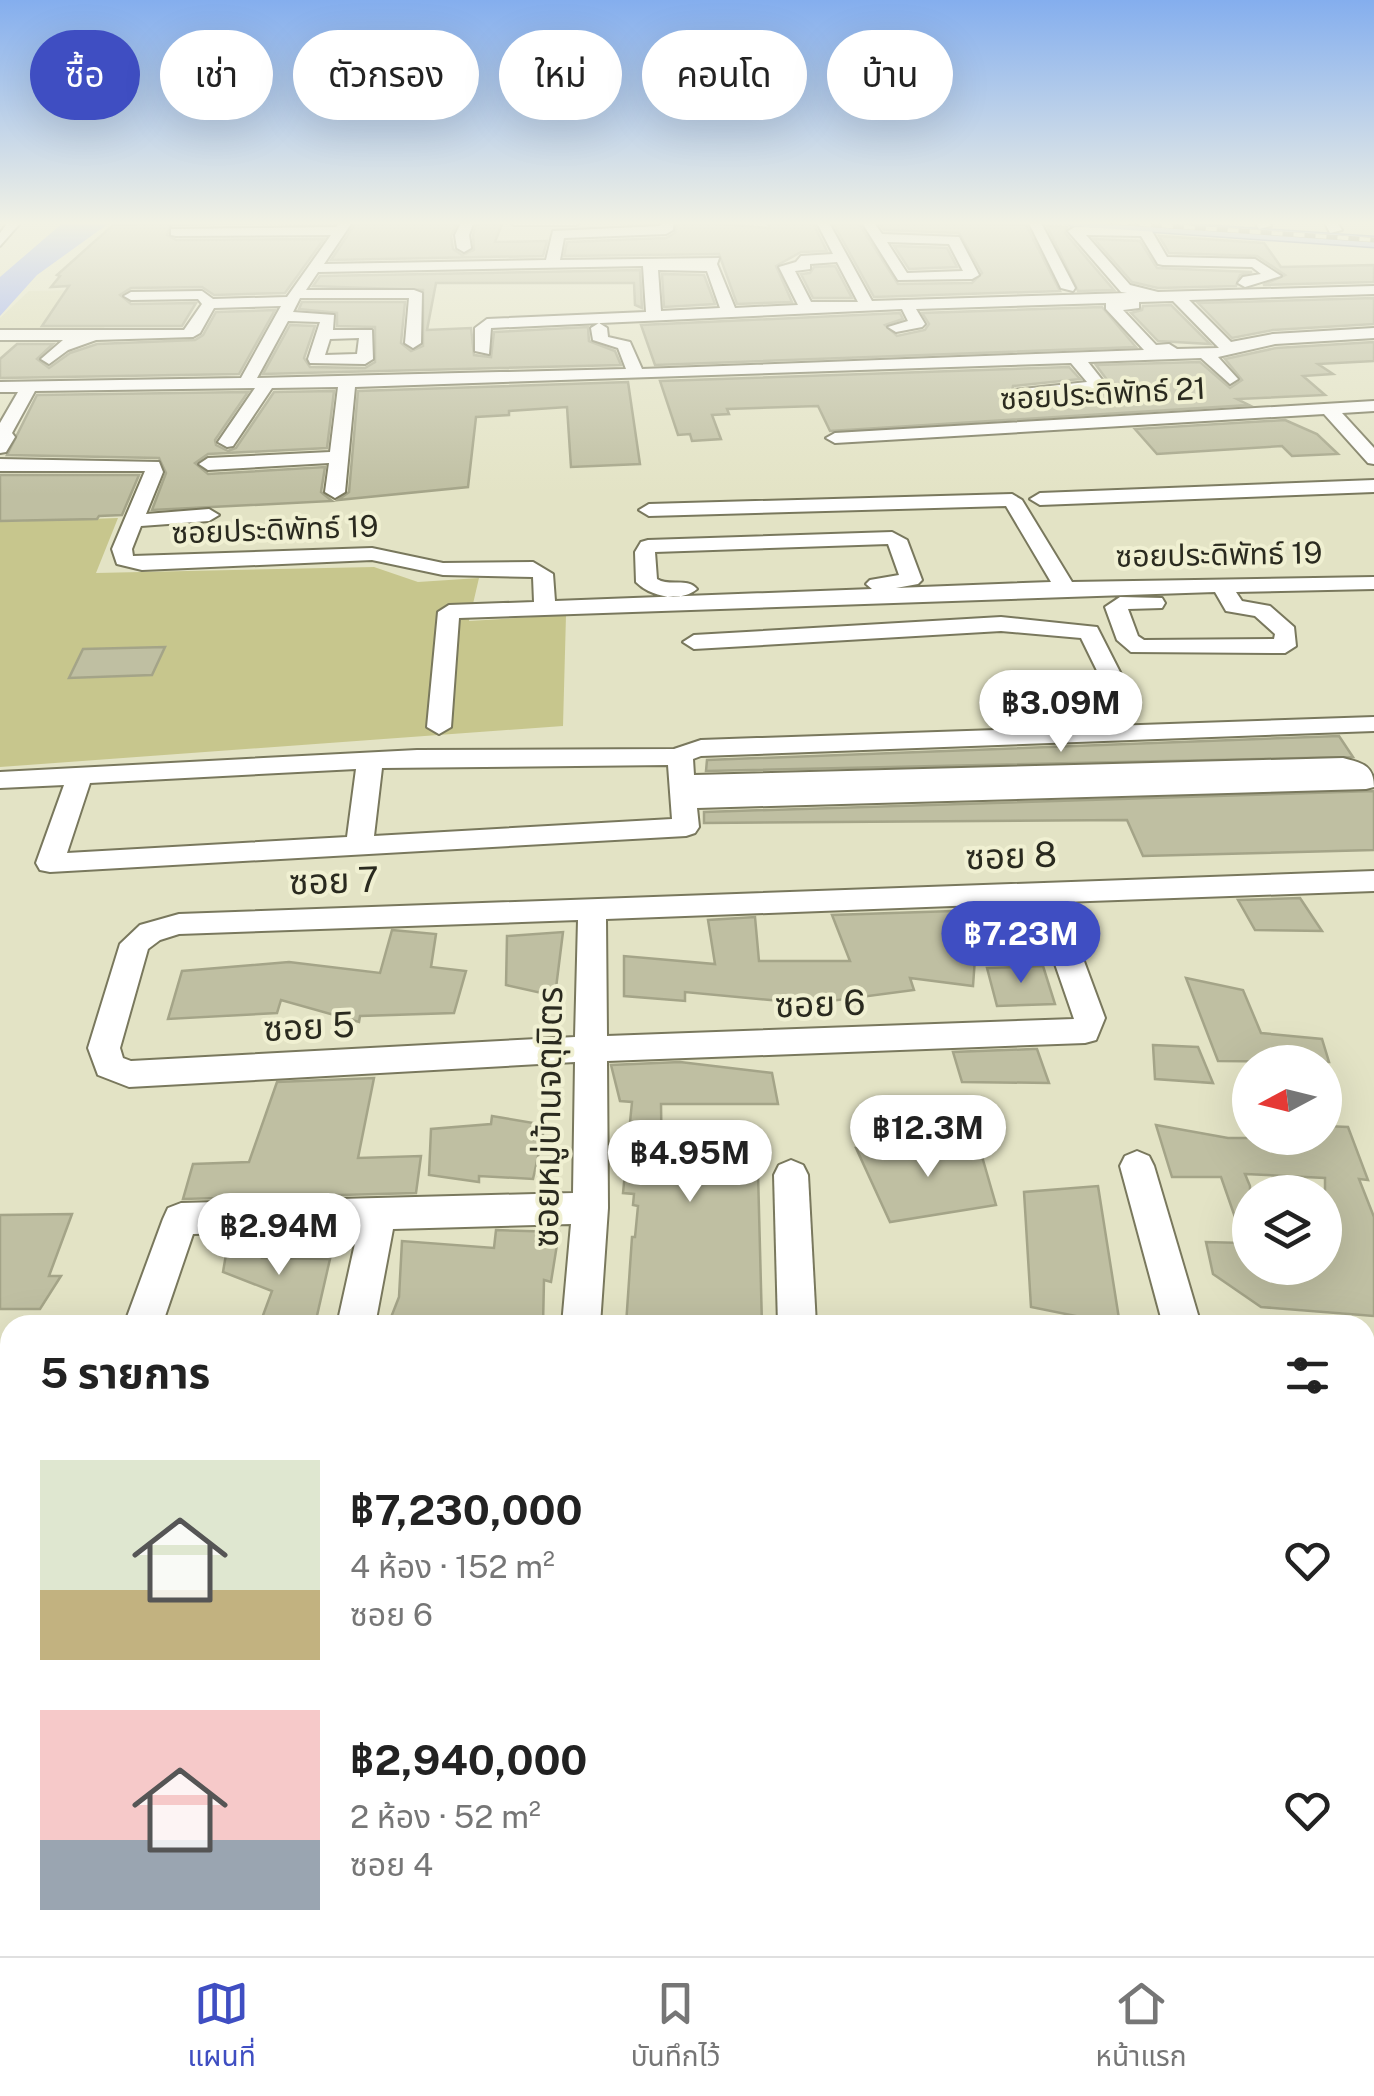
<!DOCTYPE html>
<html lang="th">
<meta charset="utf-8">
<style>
:root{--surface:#fff;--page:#f2f2f2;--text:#222;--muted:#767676;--line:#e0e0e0;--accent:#3f4ec2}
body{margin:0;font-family:"Public Sans","Noto Sans Thai",sans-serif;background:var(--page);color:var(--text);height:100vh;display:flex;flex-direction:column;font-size:38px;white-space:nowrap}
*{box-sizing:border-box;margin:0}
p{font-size:32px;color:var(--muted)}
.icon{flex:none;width:55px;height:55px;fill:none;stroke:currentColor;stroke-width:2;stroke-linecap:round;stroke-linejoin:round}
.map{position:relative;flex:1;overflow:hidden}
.panel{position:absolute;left:0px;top:1315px;width:1375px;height:642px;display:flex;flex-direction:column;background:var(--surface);border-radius:30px 30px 0 0;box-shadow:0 10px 40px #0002}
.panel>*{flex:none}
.banner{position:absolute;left:30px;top:30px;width:1315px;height:90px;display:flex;gap:20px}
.needle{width:65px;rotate:263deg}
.tools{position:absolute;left:1232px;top:1045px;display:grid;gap:20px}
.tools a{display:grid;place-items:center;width:110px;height:110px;border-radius:50%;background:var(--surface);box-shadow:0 10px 40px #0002;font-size:50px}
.price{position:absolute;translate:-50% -85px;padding:0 22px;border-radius:35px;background:#fff;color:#222;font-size:32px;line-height:65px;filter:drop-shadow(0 2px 5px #0008)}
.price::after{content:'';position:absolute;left:50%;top:60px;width:30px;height:22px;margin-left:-15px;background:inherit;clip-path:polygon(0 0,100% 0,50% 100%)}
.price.selected{background:var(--accent);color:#fff}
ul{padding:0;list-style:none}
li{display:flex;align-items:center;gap:30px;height:250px;padding:0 40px}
li span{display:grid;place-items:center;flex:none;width:280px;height:200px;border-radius:0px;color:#555}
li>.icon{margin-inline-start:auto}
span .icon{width:120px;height:120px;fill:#fffc;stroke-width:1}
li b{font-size:42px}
h2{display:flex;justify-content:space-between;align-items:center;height:120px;padding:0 40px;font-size:42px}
.tag{padding:0 35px;border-radius:45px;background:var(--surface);box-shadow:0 10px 40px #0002;font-size:35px;line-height:90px}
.tag.selected{background:var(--accent);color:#fff}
.menu{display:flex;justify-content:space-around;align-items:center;height:140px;border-top:2px solid var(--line);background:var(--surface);font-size:28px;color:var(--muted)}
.menu a{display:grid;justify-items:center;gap:5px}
.menu .selected{color:var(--accent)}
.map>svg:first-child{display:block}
.built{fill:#dadab4}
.green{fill:#c7c68d}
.water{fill:#8ea4f8}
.building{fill:#bfbfa2;stroke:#a4a488;stroke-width:2.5;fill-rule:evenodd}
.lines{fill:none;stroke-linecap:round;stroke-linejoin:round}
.minor-casing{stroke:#79785d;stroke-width:4}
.major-casing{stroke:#5d6caa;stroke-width:3}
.minor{fill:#fff;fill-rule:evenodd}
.major{fill:#aebcf9;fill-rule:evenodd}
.rail-casing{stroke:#787865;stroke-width:5}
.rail{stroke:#f0f0d2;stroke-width:4;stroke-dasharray:11;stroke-linecap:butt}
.labels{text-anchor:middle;stroke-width:8;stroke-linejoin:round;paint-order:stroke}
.far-street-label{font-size:30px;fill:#2a2a1f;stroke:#f0f0d2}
.street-label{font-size:35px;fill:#2a2a1f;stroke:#f0f0d2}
</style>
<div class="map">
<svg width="1374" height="1956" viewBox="0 0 1374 1956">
<rect width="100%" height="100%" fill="#e3e3c5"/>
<path class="built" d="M133 289 100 333 0 335V318L29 291Z"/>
<path class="green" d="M118 518 96 573 374 567 418 582 479 578 469 621 566 615 563 726 0 767V522Z"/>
<path class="water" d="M65 221H112L37 275 0 316V277Z"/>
<g class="building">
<path d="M140 221H335L171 225 167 235 176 240 324 239 285 293 214 295 202 287 131 288 120 295 131 304 196 303 182 326H42L69 286 51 287 60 276 57 275 113 225H136Z"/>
<path d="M357 221H458L451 236 453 249 462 255 474 250 473 235 477 221H503L495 242 547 241 543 256 331 260Z"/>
<path d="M678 221 769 228V221H812L827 251 801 252 776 266 792 302 737 304 719 254 564 256 567 242 666 238 675 233Z"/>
<path d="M832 221H857L898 284 972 283 982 273 959 233 884 230 878 221 1026 225 1060 291 874 297Z"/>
<path d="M1047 226 1067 227 1065 233 1114 290 1078 291Z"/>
<path d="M1159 236 1264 243 1281 267 1374 265V282L1263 285 1285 275 1257 256 1169 253Z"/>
<path d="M1094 239 1140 241 1157 268 1252 272 1240 275 1236 286 1158 288 1132 282Z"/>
<path d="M894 246 947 248 957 267 909 269Z"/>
<path d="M835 266 852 298H813L801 274 810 273 814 267Z"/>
<path d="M640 270 642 308 635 305 634 283H436L427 330 471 328 474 355 491 357 494 332 588 327 589 341 615 351 621 365 263 374 290 325 315 326 304 358 310 367 365 368 375 362V327L337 326V313L299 309 302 302H405L401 343 411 351 423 346V290L313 286 320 276Z"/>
<path d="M662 274 704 275 715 304 664 307Z"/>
<path d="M1374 298V324L1273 330 1232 338 1198 303Z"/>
<path d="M1171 305 1210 344 1158 341 1131 313 1142 310 1143 306Z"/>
<path d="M1102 307 1136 347 655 365 641 325 900 313 903 319 885 325 897 336 925 330 929 324 922 313Z"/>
<path d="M275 310 239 374 0 378V359L17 344H53L37 359 49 368 70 353 97 344 195 340 203 335 216 312Z"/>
<path d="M1374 342V361L1318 364 1333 374 1303 376 1325 395 1237 399 1249 405 830 431 818 406 727 409 729 414 712 415 721 439 692 441 690 434 678 435 660 381 1069 367 1080 379 1013 386 1010 400 1019 403 1105 394 1110 384 1096 365 1200 362 1230 388 1242 380 1225 359 1276 348Z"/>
<path d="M628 382 640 464 571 467 567 407 509 411V415L476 417 468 487 338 500 349 492 358 391Z"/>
<path d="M334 391 327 448 208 454 195 463 208 474 325 467 321 492 332 501 152 510 166 473 159 458 7 455 37 395 248 392 215 440 216 445 228 451 236 448 274 392Z"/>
<path d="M1285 420 1317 434 1338 454 1292 456 1282 446 1157 454 1135 429Z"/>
<path d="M0 475H139L122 515 99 516 97 519 0 521Z"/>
<path d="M165 647 152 675 69 678 83 649Z"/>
<path d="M1339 736 1353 757 706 771 707 760Z"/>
<path d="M1374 791V850L1143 856 1127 820 704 823V812Z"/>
<path d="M1300 898 1322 931 1255 930 1238 900Z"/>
<path d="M953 911 975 958 973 986 910 978 914 990 793 1006 791 1002 685 992V1001L624 996V956L715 964 708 920 755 917 759 961H850L832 915Z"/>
<path d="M392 930 436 934 431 967 466 971 454 1013 360 1016 359 1022 281 1000 277 1013 168 1019 182 971 289 962 380 973Z"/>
<path d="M563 932 555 996 506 985 507 936Z"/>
<path d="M1043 966 1055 1004 997 1006 987 968Z"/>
<path d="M1186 978 1243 990 1261 1033 1322 1039 1329 1062 1218 1061Z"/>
<path d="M1153 1045 1198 1047 1213 1083 1155 1079Z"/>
<path d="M1033 1049H1037L1049 1083 962 1082 953 1052Z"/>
<path d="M680 1062 772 1073 778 1104H661L662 1173H758L762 1325H626L632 1237H635L638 1206 633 1205 634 1194 623 1193 632 1102 620 1101 611 1065Z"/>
<path d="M374 1078 358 1158 421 1156 416 1193 183 1199 193 1164 249 1162 277 1082Z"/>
<path d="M492 1116 545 1125 533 1179 479 1176V1182L429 1175 431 1129 491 1124Z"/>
<path d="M1156 1125 1228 1138H1325V1126L1348 1127 1368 1180 1359 1179 1374 1217V1316L1261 1307 1213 1274 1206 1242 1244 1243 1221 1177H1172ZM1245 1174 1325 1178V1268H1250V1186Z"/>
<path d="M979 1146 996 1205 890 1222 856 1148Z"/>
<path d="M1098 1186 1120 1325 1031 1307 1024 1192Z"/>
<path d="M72 1214 49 1276H61L40 1309H0V1215Z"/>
<path d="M496 1230 559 1232 551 1282 544 1280 543 1325H388L399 1297 402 1241 494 1248Z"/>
<path d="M267 1236 262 1258 330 1259 316 1320 262 1318 272 1291 223 1272 229 1237Z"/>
</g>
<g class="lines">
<defs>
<g id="minor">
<path d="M9 221H22L0 246V233Z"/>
<path d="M340 221H353L324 264 546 260 553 231 660 226 662 221H674L673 230 666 234 564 238 560 260 719 258 717 264 735 308 798 305 779 267 796 262 801 256 833 254 816 221H828L872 301 1127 293 1121 292 1068 231 1075 227 1137 228 1142 222 1147 223 1167 257 1255 259 1281 276 1245 287 1238 283 1243 277 1261 274 1252 267 1163 265 1158 264 1141 236 1086 235 1130 285 1158 292 1374 286V294L1189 300 1231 342 1273 334 1374 328V338L1275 344 1218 357 1238 379 1230 384 1201 358 1088 362 1107 386 1105 390 1019 399 1013 398V390L1087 382 1071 363 355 387 345 492 335 498 325 492 329 463 208 470 199 464 208 458 330 452 338 387 272 388 233 446 227 447 218 442 255 388 35 391 12 433 15 437 6 452 0 453V423L18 392H0V382L241 378 281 306 214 308 200 333 193 337 96 340 68 350 49 364 41 359 63 340H0V330H184L202 304 198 299 131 300 124 296 131 292 202 291 213 299 287 297 331 235 176 236 171 235V229L336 227ZM837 262 858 302H811L795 271 810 269V264ZM643 266 646 312 487 319 475 328V351L489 354 491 328 902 309 908 321 888 327 896 332 922 327 925 324 916 309 1106 303V309L1144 350 642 369 630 342 608 337 607 328 599 323 591 328 593 340 618 348 626 369 257 378 288 321 320 322 308 359 310 363 365 364 373 359 372 330H333L334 315 293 312 300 298H409L405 343 413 348 421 343 422 293 414 290H306L318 272ZM658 270 707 271 720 308 661 311ZM1173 301 1219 348 1177 349 1169 344 1156 345 1123 310 1139 308V302ZM359 338 357 354 325 355 330 339Z"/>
<path d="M462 221H474L469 235 471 248 464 252 457 248 455 235Z"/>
<path d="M508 221H582L576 225H514Z"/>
<path d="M861 221H873L882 234 959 237 979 275 972 279 898 280ZM887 242 949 244 963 271 907 273Z"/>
<path d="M1028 221H1040L1075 288 1073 291 1061 288Z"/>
<path d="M1254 221H1267L1271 226 1259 229Z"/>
<path d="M1324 221H1336L1342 230 1330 233Z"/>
<path d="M1374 401V411L1342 413 1374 448V464L1368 463 1324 414 835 443 826 438 835 433Z"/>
<path d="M0 459 159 462 163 472 146 514 209 509 219 515 209 521 141 526 132 549 133 556 372 548 443 563 533 562 553 574 555 601 872 589 866 584 870 580 899 575 888 544 655 552 657 579C670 587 687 577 697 589 680 603 651 597 636 582L635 552 641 542 648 540 892 532 907 540 922 580 918 584 896 588 1051 582 1006 506 649 516 639 510 649 504 1012 494 1022 500 1072 582 1374 577V589L1236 592 1242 601 1270 606 1294 627 1296 646 1285 653 1131 652 1117 640 1105 607 1120 597 1162 598 1165 603 1162 608 1128 609 1138 636 1144 640 1274 639 1275 634 1255 616 1226 611 1215 592 459 618 451 727 439 734 427 727 438 612 449 605 534 602 533 577 443 575 372 560 142 570 117 564 112 549 145 471H0Z"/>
<path d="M1374 480V492L1040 505 1030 499 1040 493Z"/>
<path d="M1001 617 1097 627 1125 682 1121 687H1105L1081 638 1001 631 694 649 683 642 694 635Z"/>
<path d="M1374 717V731L701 756 693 759 694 775 1343 758C1362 763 1374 765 1374 787L1366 789 697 808 699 827 695 833 686 836 50 872 40 870 36 863 64 785 0 788V772L417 750 674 749 701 740ZM668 765 672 819 374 836 382 768ZM356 769 347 837 67 853 90 783Z"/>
<path d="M1374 871V891L1062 902 1105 1018 1096 1040 1085 1043 607 1061 608 1208 600 1325H562L571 1224 393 1229 375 1325H337L358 1230 193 1234 162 1325H124L163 1219 168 1208 181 1203 573 1193 575 1062 129 1087 98 1075 88 1048 120 944 140 925 179 914ZM1034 903 1074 1019 607 1036 606 919ZM578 920 575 1037 131 1061 123 1058 120 1048 148 949 160 940 179 934Z"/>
<path d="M1137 1151 1149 1156 1154 1166 1201 1325H1163L1120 1166 1125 1156Z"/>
<path d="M791 1160 803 1165 808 1175 816 1325H778L774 1175 779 1165Z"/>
<path d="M10 1680V1751L0 1756V1684Z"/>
<path d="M0 1777 10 1779V1873H0Z"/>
<rect x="1365" y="1834" width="9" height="50"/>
<path d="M192 1948H244L242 1956H190Z"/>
<rect x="570" y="1948" width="52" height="8"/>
<path d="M728 1948H780L781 1956H729Z"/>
</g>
<path id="major" d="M1064 221H1143L1374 237V247L1072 226Z"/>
</defs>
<use href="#minor" class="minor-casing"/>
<use href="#major" class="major-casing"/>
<use href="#minor" class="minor"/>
<use href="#major" class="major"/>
<defs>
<path id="rail" d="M1096 221 1374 240"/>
</defs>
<use href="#rail" class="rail-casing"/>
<use href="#rail" class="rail"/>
</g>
<linearGradient id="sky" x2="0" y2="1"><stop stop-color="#84aeee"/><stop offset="0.45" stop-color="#f2f2e5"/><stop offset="1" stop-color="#f2f2e5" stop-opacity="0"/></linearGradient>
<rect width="1374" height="495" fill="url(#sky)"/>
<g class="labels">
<g class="far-street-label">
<text transform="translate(1103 394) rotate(-3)" y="10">ซอยประดิพัทธ์ 21</text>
<text transform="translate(275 530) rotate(-2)" y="10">ซอยประดิพัทธ์ 19</text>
<text transform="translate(1219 555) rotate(-1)" y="10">ซอยประดิพัทธ์ 19</text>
</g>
<g class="street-label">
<text transform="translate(1011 856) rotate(-2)" y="12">ซอย 8</text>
<text transform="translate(334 881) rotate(-2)" y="12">ซอย 7</text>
<text transform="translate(820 1004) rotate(-2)" y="12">ซอย 6</text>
<text transform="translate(309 1027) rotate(-3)" y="12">ซอย 5</text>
<text transform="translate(548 1117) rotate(-89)" y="12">ซอยหมู่บ้านจตุมิตร</text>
</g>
</g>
</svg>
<div class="tools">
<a><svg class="needle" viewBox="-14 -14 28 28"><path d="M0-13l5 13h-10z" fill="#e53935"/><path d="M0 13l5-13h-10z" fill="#767676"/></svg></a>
<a><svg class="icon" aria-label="layers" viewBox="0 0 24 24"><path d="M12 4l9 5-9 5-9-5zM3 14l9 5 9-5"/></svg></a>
</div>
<b class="price" style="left:1061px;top:755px">฿3.09M</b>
<b class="price selected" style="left:1021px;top:986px">฿7.23M</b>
<b class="price" style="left:928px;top:1180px">฿12.3M</b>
<b class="price" style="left:690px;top:1205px">฿4.95M</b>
<b class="price" style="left:279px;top:1278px">฿2.94M</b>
<div class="banner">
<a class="tag selected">ซื้อ</a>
<a class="tag">เช่า</a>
<a class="tag">ตัวกรอง</a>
<a class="tag">ใหม่</a>
<a class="tag">คอนโด</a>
<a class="tag">บ้าน</a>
</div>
<section class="panel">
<h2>5 รายการ<svg class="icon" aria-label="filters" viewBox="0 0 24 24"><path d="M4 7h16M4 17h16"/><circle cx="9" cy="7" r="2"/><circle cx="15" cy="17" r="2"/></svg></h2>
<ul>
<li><span style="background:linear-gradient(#dfe7d0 65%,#c2b280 0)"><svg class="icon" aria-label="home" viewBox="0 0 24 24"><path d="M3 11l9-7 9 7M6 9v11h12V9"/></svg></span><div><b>฿7,230,000</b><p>4 ห้อง · 152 m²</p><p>ซอย 6</p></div><svg class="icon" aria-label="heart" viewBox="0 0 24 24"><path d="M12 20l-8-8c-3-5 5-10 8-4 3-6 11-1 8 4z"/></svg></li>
<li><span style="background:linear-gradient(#f6c9c9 65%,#9aa5b1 0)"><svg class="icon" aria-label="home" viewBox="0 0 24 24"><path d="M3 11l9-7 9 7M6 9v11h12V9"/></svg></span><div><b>฿2,940,000</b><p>2 ห้อง · 52 m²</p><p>ซอย 4</p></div><svg class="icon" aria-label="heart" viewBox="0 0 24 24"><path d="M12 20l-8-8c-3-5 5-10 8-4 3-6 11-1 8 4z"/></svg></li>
</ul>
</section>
</div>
<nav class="menu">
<a class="selected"><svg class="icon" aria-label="map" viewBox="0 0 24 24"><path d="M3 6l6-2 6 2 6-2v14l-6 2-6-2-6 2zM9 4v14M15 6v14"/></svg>แผนที่</a>
<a><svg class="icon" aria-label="saved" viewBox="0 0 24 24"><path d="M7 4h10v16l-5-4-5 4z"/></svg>บันทึกไว้</a>
<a><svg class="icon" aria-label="home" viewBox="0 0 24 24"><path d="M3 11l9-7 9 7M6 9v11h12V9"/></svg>หน้าแรก</a>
</nav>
